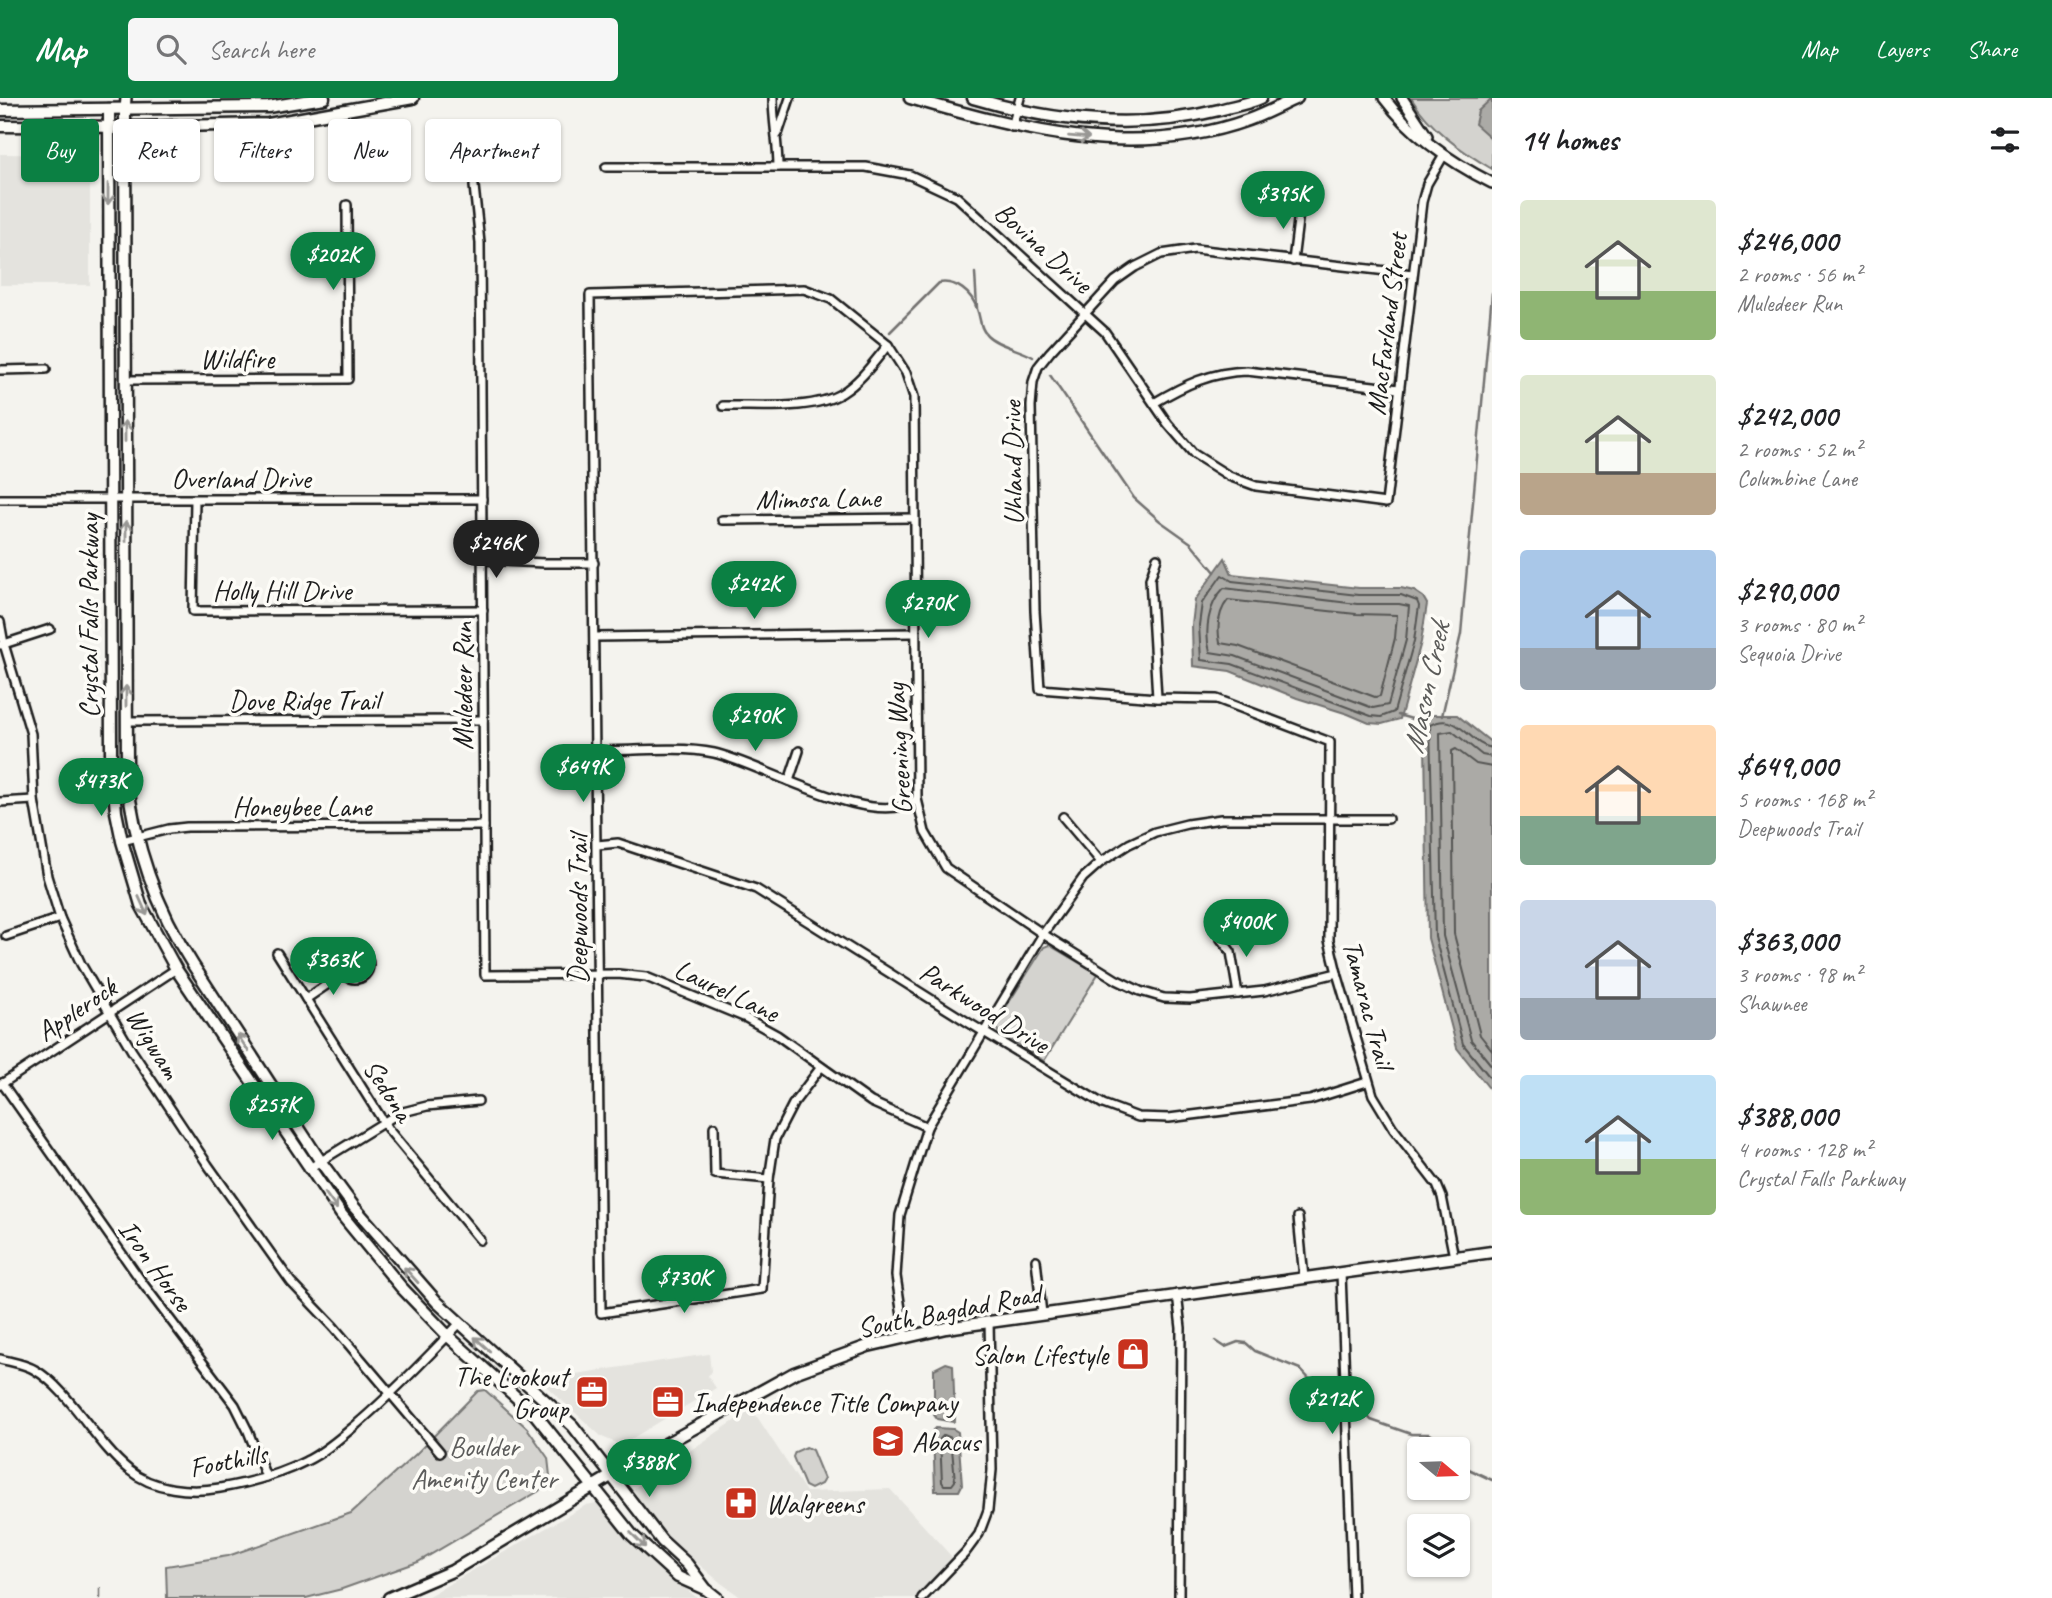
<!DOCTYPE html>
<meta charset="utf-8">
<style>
:root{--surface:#fff;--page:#f6f6f6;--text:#202124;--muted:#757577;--accent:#0b8043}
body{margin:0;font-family:Caveat,sans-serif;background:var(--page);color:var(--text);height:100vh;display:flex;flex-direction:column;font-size:26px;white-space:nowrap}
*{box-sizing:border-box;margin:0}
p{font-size:23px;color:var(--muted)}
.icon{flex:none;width:38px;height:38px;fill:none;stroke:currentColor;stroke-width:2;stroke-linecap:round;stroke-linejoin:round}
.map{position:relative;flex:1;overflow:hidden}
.panel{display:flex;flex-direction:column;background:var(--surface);width:560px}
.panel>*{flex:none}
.top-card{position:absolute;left:21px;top:21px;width:665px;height:63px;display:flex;gap:14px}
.needle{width:46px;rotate:109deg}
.buttons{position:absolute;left:1407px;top:1339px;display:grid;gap:14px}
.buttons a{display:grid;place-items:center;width:63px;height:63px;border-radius:7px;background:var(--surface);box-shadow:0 2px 5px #0004;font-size:35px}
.price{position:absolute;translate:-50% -60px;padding:0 16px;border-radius:24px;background:var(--accent);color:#fff;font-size:23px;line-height:46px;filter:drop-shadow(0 2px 4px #0008)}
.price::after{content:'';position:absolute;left:50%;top:42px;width:21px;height:16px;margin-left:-10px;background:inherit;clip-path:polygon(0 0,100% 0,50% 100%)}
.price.selected{background:#222;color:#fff}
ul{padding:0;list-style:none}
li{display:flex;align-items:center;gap:21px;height:175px;padding:0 28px}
li span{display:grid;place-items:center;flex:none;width:196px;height:140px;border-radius:7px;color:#555}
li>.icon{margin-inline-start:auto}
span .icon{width:84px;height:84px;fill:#fffc;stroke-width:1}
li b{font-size:30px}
h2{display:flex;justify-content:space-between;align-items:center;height:84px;padding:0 28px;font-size:30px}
.pill{padding:0 24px;border-radius:7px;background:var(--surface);box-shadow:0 2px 5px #0004;font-size:24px;line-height:63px}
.pill.selected{background:var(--accent);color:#fff}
header{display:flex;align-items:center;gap:42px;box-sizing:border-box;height:98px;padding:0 35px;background:var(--accent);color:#fff}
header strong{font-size:33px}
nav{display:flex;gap:38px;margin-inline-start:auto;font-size:24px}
.search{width:490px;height:63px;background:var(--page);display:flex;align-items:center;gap:18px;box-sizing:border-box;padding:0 24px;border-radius:7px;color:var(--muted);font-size:26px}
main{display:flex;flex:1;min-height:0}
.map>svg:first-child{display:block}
.built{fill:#e4e3de}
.green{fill:#d4d3cf;stroke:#787876;stroke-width:2}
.water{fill:#abaaa6;stroke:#72716f;stroke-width:2}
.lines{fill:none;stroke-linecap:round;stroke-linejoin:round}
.shore{stroke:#555553;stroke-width:2}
.stream{stroke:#72716f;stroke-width:2.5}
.minor-casing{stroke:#1c1c1c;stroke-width:12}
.tertiary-casing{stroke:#1c1c1c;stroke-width:14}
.secondary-casing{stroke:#1c1c1c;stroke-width:15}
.minor{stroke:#fdfcf7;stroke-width:7}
.tertiary{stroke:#fdfcf7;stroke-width:9}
.secondary{stroke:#fdfcf7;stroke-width:10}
.oneway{stroke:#989794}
.labels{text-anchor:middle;stroke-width:7;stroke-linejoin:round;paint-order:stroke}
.street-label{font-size:28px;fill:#1c1c1c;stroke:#fdfcf7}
.poi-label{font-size:28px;fill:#1c1c1c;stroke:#fdfcf7;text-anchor:start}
.park-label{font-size:28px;fill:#5c5c5b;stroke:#fdfcf7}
.water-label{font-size:30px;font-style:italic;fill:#5c5c5a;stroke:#fdfcf7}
</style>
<header>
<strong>Map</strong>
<div class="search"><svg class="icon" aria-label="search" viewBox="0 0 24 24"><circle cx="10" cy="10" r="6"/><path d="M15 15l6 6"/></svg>Search here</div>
<nav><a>Map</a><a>Layers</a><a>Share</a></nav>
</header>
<main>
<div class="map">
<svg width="1492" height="1500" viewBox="0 0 1492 1500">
<rect width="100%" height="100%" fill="#f4f3ee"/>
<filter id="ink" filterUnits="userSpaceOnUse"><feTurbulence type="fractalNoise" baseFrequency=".0143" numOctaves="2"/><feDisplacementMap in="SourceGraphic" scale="14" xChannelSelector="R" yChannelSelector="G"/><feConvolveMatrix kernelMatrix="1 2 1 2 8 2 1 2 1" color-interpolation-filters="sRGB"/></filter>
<g filter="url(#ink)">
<g class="built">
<path d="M0 56 90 57V187H0Z"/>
<path d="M709 1256 711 1273 708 1278 716 1290 631 1341 616 1345 602 1339 547 1289 542 1281Z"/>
<path d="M752 1311 806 1394 890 1391 952 1459 915 1500H742L721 1485 660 1434 633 1391Z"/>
<path d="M597 1405 627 1440 697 1500H425L586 1407Z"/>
</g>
<g class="green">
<path d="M1411 0H1492V71C1460 52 1431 32 1411 0Z"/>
<path d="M1049 847 1098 876 1044 963 998 934 996 925 1044 849Z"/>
<path d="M485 1292 527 1330 548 1360 550 1378 539 1393 418 1464 342 1491 306 1500H167L166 1468 228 1458 351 1415 416 1356 478 1293Z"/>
<path d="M806 1349 812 1352 824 1381 821 1386 811 1391 805 1388 793 1359 795 1354Z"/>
</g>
<g class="water">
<path d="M1492 0V41L1475 26 1478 13Z"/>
<path d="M1225 460 1232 476 1359 490H1401L1414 493 1423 499 1427 506 1421 544 1400 621 1382 626 1369 625 1348 616 1297 600 1230 573 1193 568 1192 527 1195 502Z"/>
<path d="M1433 617H1457L1492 645V994L1457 950 1428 840 1425 644 1422 630 1426 619Z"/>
<path d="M946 1265 953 1267 955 1322 953 1324 937 1321 934 1317V1271Z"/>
<path d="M936 1330 953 1331 958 1334 962 1387 959 1393H935L933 1333Z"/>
</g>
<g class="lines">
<g class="shore">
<path d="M1222 477 1232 483 1358 497H1401L1417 503 1419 508 1414 543 1394 614 1381 619 1371 618 1232 566 1201 562 1199 527 1202 505Z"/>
<path d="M1224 490 1357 506H1399L1409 508 1406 542 1388 607 1373 610 1235 558 1210 554C1204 533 1208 506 1224 490Z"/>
<path d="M1228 502 1356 516 1397 517 1395 540 1380 598 1375 599 1238 548 1220 545C1217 530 1218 514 1228 502Z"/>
<path d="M1492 650C1469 647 1459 612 1430 627L1435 839 1463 946 1492 982"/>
<path d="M1492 659 1482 657 1452 633 1440 635 1443 838 1471 942 1492 968"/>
<path d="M1492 669 1476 666 1456 651 1452 653 1454 836 1480 937 1492 952"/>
<path d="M944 1337 951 1340 955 1383 952 1387H944L942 1384 940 1341Z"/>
</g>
<g class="stream">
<path d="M975 175 977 210"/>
<path d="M890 234 939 185C956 182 972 195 977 211 981 221 979 229 987 237 998 248 1020 251 1033 259"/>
<path d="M1050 277 1134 400 1160 423 1191 445 1215 474"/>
<path d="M1398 617 1412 621"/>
<path d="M1442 618 1461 536 1492 195"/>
<path d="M1216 1243 1225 1249 1238 1244 1246 1245 1255 1253 1300 1271 1315 1287 1338 1303"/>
<path d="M1353 1310 1365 1315 1371 1322 1411 1336H1429L1432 1338"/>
<path d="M1458 1366 1492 1382"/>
<path d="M100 1500V1491"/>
</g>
<defs>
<g id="minor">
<path d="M773 0C773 23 778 45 778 69"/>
<path d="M1012 29 1020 0"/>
<path d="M778 36 790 0"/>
<path d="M606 69H866L910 77 957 99 1105 234 1168 326 1194 356 1229 378 1256 388 1386 405 1422 104 1427 86 1444 57"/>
<path d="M474 88 480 145 485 877 618 876 646 879 746 920 777 937 871 1004 927 1029"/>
<path d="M1293 163 1300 106"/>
<path d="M1413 176 1195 151 1161 156 1135 169 1115 183 1050 254 1038 269 1033 284 1031 308 1035 513 1040 591 1157 600 1217 601 1330 644 1329 842 1337 875 1373 997 1393 1030 1437 1087 1442 1099 1454 1159"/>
<path d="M0 272 46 271"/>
<path d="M125 282 348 281 347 107"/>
<path d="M1154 305C1184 287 1211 274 1247 273L1399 291"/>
<path d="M723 308C757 307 813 313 842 295 861 283 874 264 888 247"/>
<path d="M0 401H482"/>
<path d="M195 402 193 513 483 512"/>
<path d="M722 422 914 420"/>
<path d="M482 462 544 465H594"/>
<path d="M0 524 4 546 31 636 34 702 47 778 60 820 81 866 132 953 208 1067 291 1184 333 1228 440 1354"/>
<path d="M595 539 914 535"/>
<path d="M1 547 50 531"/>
<path d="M1157 600 1150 481 1157 460"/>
<path d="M126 623 483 622"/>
<path d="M596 653C632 653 680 648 714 655 761 665 874 734 917 701"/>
<path d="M789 683 799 653"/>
<path d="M0 704 34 702"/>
<path d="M1063 719 1101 764"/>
<path d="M122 743 169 731 187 729 484 728"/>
<path d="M597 747 618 745 756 791 969 925 1103 1006 1138 1019 1169 1020 1310 1002 1367 984"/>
<path d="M6 838 60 820"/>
<path d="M1221 841 1231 854 1238 896"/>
<circle cx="355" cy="867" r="14"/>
<path d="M277 855 388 1031 480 1142"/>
<path d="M306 901 344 875"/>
<path d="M821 969 793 1006 775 1041 769 1081 762 1191 601 1215 590 197 804 191 831 201 888 247 906 275 914 299 917 701 925 734 946 770 1043 836 1117 882 1140 893 1164 900 1190 901 1264 893 1337 875"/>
<path d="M2 985 144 1187 235 1307 248 1333 266 1379"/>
<path d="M0 987 176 871"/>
<path d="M714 1029 715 1076 769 1081"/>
<path d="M308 1071 399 1015 427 1008 478 1003"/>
<path d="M1298 1119 1304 1180"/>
<path d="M1036 1162 1042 1216"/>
<path d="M1341 1175 1353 1500"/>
<path d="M1177 1196 1181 1230 1179 1500"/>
<path d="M905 1238 896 1178 900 1117 927 1029 1043 836 1083 780 1101 764 1129 746 1155 734 1187 726 1221 721H1388"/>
<path d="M0 1261C11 1264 25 1266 35 1272 70 1292 96 1346 129 1372 153 1392 191 1395 220 1390 249 1385 279 1377 306 1363 325 1354 341 1339 357 1326 393 1295 426 1261 459 1226"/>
<path d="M922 1500 965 1455 979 1436 988 1412 992 1372 989 1223"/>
</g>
<g id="tertiary">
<path d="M1384 0C1411 36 1452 65 1492 85"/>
<path d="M1402 0 1427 38"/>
<path d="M125 12 126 0"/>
</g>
<g id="secondary">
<path d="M910 0C1021 32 1134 63 1248 22 1265 16 1281 7 1297 0"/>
<path d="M973 0C1053 24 1137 33 1219 12 1233 8 1248 6 1261 0"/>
<path d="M109 11 111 656 116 714 122 743 141 807 176 871 341 1116 401 1189 448 1238 535 1316 632 1437 678 1479 707 1492 717 1500"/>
<path d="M0 12 268 9 324 0"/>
<path d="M125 12 127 678C134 747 155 808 193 867L321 1064 354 1109 437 1204 573 1328 662 1443 687 1466 705 1490"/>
<path d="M0 28 137 29 268 26 413 0"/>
<path d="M389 1500 452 1473 651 1354 794 1275 868 1248 946 1230 1492 1154"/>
</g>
</defs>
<use href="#minor" class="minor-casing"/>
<use href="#tertiary" class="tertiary-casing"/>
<use href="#secondary" class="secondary-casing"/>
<use href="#minor" class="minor"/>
<use href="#tertiary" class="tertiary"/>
<use href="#secondary" class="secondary"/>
</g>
<defs><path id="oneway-shaft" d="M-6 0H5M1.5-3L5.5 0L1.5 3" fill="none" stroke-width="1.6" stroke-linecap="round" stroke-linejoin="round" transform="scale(1.75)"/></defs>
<g class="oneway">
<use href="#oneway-shaft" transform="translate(1079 39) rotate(5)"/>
<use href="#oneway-shaft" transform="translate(108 96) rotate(90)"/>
<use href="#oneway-shaft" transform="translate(125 333) rotate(-90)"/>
<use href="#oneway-shaft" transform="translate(126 433) rotate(-90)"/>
<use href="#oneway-shaft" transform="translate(126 598) rotate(-90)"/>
<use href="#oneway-shaft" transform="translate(143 808) rotate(66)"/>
<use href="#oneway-shaft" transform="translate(243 945) rotate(-123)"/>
<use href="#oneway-shaft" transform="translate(331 1103) rotate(54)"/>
<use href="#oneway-shaft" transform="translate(411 1177) rotate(-132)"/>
<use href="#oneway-shaft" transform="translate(482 1246) rotate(-138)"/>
<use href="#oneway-shaft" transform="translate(638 1442) rotate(45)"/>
</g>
</g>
<defs>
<symbol id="shop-square" viewBox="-11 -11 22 22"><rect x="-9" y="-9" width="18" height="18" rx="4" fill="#c8321e" stroke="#fdfcf7"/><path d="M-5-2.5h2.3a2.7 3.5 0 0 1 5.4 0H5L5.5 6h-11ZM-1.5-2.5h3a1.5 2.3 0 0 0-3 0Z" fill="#fff"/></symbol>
<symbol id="office-square" viewBox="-11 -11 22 22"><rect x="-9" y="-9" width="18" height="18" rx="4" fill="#c8321e" stroke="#fdfcf7"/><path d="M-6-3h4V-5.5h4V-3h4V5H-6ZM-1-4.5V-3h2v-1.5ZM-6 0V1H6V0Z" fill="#fff"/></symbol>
<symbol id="school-square" viewBox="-11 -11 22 22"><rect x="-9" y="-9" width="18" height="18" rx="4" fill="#c8321e" stroke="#fdfcf7"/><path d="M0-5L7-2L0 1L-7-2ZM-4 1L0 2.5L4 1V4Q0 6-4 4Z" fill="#fff"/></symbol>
<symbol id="pharmacy-square" viewBox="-11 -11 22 22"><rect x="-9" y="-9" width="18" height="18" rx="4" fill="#c8321e" stroke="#fdfcf7"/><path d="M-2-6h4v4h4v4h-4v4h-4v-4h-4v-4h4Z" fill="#fff"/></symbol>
</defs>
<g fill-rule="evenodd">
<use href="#shop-square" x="1114" y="1237" width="38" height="38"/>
<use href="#office-square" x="573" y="1275" width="38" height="38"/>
<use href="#office-square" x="649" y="1285" width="38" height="38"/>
<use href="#school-square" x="869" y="1324" width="38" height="38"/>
<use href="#pharmacy-square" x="722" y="1386" width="38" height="38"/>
</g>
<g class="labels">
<g class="street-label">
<text transform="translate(1044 149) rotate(42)" y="10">Bovina Drive</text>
<text transform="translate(1386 226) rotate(-83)" y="10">MacFarland Street</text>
<text x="237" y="270">Wildfire</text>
<text transform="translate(1012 365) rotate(-91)" y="10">Uhland Drive</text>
<text x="241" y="390">Overland Drive</text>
<text transform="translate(818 400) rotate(-1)" y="10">Mimosa Lane</text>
<text x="282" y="502">Holly Hill Drive</text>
<text transform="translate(88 518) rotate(-90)" y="10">Crystal Falls Parkway</text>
<text transform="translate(462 588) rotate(-90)" y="10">Muledeer Run</text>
<text x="304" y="612">Dove Ridge Trail</text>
<text transform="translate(898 651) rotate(-93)" y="10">Greening Way</text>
<text x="302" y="718">Honeybee Lane</text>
<text transform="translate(577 811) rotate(-90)" y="10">Deepwoods Trail</text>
<text transform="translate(727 892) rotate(25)" y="10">Laurel Lane</text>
<text transform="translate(1369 906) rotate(75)" y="10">Tamarac Trail</text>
<text transform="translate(985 909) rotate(32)" y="10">Parkwood Drive</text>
<text transform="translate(76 911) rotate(-34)" y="10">Applerock</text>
<text transform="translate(154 945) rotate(58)" y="10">Wigwam</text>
<text transform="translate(389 992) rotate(57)" y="10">Sedona</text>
<text transform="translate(156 1167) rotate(54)" y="10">Iron Horse</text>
<text transform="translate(949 1212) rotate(-11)" y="10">South Bagdad Road</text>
<text transform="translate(228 1362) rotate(-11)" y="10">Foothills</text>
</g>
<g class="poi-label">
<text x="1108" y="1266" text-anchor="end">Salon Lifestyle</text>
<text x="568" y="1288" text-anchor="end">The Lookout<tspan x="568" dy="32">Group</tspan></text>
<text x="692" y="1314">Independence Title Company</text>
<text x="912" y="1353">Abacus</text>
<text x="766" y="1415">Walgreens</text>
</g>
<g class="park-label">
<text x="484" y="1358">Boulder<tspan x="484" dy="32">Amenity Center</tspan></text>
</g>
<g class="water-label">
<text transform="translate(1426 590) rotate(-78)" y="10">Mason Creek</text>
</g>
</g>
</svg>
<div class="buttons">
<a><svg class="needle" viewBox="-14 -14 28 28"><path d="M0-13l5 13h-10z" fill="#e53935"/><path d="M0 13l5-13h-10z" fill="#757577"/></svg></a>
<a><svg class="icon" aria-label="layers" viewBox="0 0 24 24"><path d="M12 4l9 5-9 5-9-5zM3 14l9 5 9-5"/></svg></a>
</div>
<b class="price" style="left:1283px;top:133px">$395K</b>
<b class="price" style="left:333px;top:194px">$202K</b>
<b class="price selected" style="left:496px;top:482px">$246K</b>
<b class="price" style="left:754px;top:523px">$242K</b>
<b class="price" style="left:928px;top:542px">$270K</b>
<b class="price" style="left:755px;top:655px">$290K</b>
<b class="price" style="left:583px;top:706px">$649K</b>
<b class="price" style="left:101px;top:720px">$473K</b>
<b class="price" style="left:1246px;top:861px">$400K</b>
<b class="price" style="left:333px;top:899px">$363K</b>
<b class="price" style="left:272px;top:1044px">$257K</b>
<b class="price" style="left:684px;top:1217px">$730K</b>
<b class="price" style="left:1332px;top:1338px">$212K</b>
<b class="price" style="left:649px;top:1401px">$388K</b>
<div class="top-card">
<a class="pill selected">Buy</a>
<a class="pill">Rent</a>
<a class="pill">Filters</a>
<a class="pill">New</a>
<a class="pill">Apartment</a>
</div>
</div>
<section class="panel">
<h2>14 homes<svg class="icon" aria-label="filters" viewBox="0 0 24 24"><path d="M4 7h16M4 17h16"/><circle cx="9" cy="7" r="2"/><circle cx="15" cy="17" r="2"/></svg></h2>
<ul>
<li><span style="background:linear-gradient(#dfe7d0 65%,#8fb573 0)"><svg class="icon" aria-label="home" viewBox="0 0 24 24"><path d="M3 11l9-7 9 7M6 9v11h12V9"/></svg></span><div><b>$246,000</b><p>2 rooms · 56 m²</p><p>Muledeer Run</p></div></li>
<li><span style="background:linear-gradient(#dfe7d0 70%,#b9a48a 0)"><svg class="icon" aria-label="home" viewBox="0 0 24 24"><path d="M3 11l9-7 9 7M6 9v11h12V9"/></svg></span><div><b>$242,000</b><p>2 rooms · 52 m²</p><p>Columbine Lane</p></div></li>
<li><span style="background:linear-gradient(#a9c7e8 70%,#9aa5b1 0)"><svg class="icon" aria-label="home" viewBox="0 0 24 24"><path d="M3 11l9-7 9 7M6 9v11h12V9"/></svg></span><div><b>$290,000</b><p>3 rooms · 80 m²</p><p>Sequoia Drive</p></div></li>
<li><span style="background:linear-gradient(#ffd9b3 65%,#7fa58c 0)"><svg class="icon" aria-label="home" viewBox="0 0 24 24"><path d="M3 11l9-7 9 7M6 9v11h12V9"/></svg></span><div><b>$649,000</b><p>5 rooms · 168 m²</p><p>Deepwoods Trail</p></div></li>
<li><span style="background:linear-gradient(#c9d6e8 70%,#9aa5b1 0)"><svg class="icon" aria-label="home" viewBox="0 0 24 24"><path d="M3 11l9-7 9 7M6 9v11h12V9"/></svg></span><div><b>$363,000</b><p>3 rooms · 98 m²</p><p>Shawnee</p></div></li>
<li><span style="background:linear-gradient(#bfe0f5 60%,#8fb573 0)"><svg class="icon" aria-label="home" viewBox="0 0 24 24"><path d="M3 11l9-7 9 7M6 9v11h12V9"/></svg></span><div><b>$388,000</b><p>4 rooms · 128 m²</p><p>Crystal Falls Parkway</p></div></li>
</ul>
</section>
</main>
